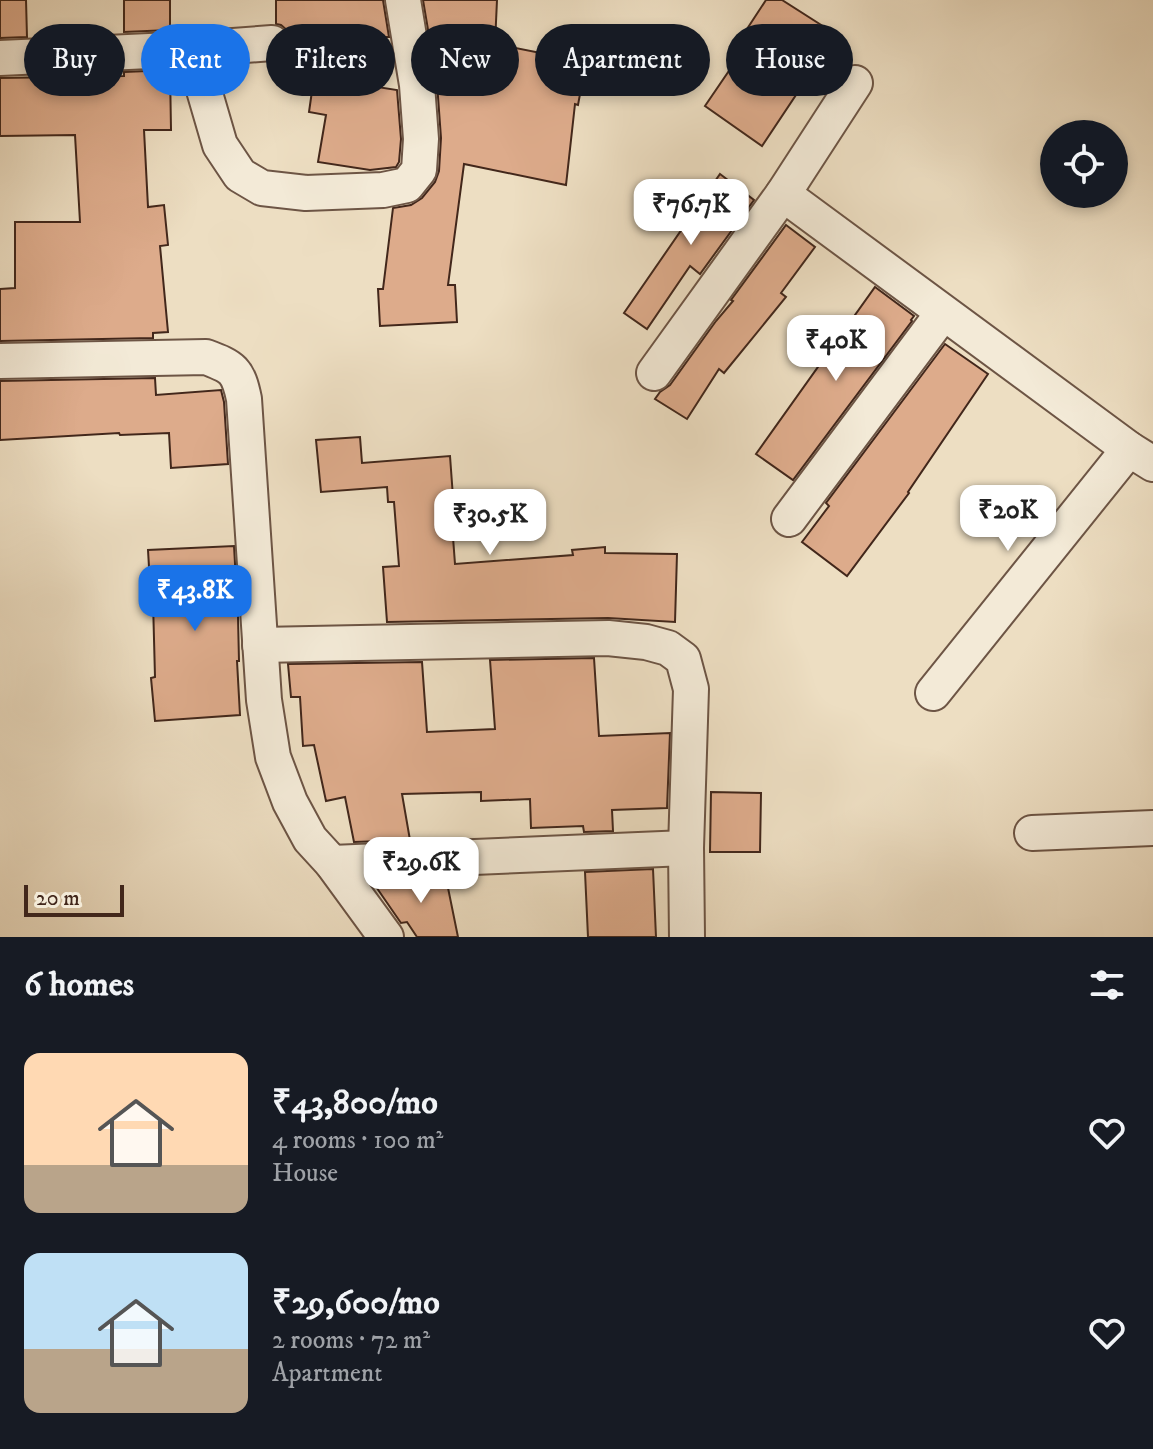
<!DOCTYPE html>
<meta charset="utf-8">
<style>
:root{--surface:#171b24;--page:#20242c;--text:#f1f3f6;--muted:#9ea1a6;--accent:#1a73e8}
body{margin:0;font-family:"IM FELL DW Pica",serif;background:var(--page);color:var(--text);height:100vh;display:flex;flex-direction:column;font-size:30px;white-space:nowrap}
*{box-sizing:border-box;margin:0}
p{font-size:26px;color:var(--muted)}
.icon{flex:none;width:44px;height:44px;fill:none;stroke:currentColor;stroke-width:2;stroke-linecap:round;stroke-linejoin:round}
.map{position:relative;height:937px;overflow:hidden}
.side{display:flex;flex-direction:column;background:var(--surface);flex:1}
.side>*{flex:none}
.banner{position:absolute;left:24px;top:24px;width:1106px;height:72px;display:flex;gap:16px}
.controls{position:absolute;left:1040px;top:120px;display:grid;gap:16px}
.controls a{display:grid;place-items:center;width:88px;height:88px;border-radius:50%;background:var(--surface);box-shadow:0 4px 12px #0003;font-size:40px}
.scale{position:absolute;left:24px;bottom:20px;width:100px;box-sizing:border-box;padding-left:8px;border:4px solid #42271b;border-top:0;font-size:22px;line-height:28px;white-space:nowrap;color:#42271b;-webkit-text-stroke:6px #f3ead7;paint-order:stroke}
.price{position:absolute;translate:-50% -68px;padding:0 18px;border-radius:16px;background:#fff;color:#222;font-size:26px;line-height:52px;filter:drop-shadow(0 2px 4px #0008)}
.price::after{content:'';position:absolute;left:50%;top:48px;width:24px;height:18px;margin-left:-12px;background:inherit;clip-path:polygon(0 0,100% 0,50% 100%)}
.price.current{background:var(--accent);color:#fff}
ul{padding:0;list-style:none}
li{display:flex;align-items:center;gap:24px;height:200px;padding:0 24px}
li span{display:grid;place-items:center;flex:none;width:224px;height:160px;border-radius:16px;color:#555}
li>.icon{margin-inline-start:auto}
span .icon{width:96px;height:96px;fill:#fffc;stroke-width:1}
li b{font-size:34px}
h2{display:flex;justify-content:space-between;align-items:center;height:96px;padding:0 24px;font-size:34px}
.pill{padding:0 28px;border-radius:36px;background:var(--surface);box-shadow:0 4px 12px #0003;font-size:28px;line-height:72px}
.pill.current{background:var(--accent);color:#fff}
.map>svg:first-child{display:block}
.building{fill:#ddab8b;stroke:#42271b;stroke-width:2}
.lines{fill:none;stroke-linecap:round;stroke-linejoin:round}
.minor-casing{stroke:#6d5545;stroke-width:38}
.minor{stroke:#f3ead7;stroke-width:34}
</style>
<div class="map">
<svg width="1153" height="937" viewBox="0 0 1153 937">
<rect width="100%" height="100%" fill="#eddec2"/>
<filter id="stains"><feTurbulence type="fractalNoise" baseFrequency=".0025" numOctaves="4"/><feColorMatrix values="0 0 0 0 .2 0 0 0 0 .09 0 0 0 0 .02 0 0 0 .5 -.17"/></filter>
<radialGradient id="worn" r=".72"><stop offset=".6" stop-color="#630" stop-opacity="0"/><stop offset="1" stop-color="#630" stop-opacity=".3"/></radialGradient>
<g class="building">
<path d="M0 0H26L27 37 0 38Z"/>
<path d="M124 0H170V30L124 32Z"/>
<path d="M276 0H383L389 37H290L288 31 281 25 276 24Z"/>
<path d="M423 0H497L495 44 586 62 578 105 575 104 566 185 464 164 448 285H455L457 322 380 326 378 289H383L393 208 411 205 422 198 435 182 439 171 441 138 437 83Z"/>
<path d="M766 0H782L840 37 814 77 810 74 762 146 705 106 752 37 745 32Z"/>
<path d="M170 70 171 130H144L148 207 164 205 168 245 160 246 168 332 153 333V338L0 341V289L15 288V222H80L75 135 0 136V78L124 76V72Z"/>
<path d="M314 77 397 90 401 139 399 162 396 167 370 170 318 162 326 115 309 112Z"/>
<path d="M720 174 754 200 700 274 690 266 647 329 624 313Z"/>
<path d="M786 225 815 247 781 293 786 297 724 373 719 369 687 419 655 399 660 392 670 385 716 321 733 301 731 300Z"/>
<path d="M875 287 914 316 911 320 912 321 793 480 756 454Z"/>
<path d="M945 344 988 374 908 492 909 493 847 576 802 542 829 506 826 503Z"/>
<path d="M155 378 156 395 221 390 224 402 228 464 171 468 169 433 120 435 119 433 0 440V381Z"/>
<path d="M360 437 362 463 450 456 453 497H450L455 564 573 555 572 550 605 547V553L677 554 675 622 608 618 387 622 383 567 399 566 394 502H388L387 487 321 492 316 440Z"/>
<path d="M234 546 238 617 239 661H237L240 715 155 721 151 678 155 677 153 601H151L148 550Z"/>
<path d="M594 658 599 736 670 733 667 808 612 810 613 831 584 832 583 826 531 828 530 799 481 801V792L402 794 410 840 354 842 345 797 326 801 314 745 303 746 300 697H291L288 664 422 662 427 732 495 729 490 660Z"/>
<path d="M711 792 761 793 760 852H710Z"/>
<path d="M653 869 656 937H588L585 872Z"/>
<path d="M446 878 458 937H417L407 922 401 923 372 881Z"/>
</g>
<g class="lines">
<defs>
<g id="minor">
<path d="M192 49 220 145 240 175 262 188 306 193 383 190 407 185 419 170 421 139 417 85 403 0"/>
<path d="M0 58 192 49 272 43"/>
<path d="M783 194 1129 449 1153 464"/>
<path d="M0 361 206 357C233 367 238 370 244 399L264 700 273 757 290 802 310 839 332 863 386 937"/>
<path d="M654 373 783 194 855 83"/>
<path d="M789 519 943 313"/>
<path d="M260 645 608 638 646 642 668 648 683 659 691 689 686 848 687 937"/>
<path d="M933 693 1129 449"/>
<path d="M1032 833 1153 828"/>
<path d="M332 863 686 848"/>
</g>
</defs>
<use href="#minor" class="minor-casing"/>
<use href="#minor" class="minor"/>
</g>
<rect width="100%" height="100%" filter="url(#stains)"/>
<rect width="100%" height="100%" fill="url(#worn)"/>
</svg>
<div class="controls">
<a><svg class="icon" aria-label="locate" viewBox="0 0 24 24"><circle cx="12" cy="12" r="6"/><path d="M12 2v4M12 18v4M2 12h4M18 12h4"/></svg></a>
</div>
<div class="scale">20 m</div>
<b class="price" style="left:691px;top:247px">₹76.7K</b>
<b class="price" style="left:836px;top:383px">₹40K</b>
<b class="price" style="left:1008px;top:553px">₹20K</b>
<b class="price" style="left:490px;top:557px">₹30.5K</b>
<b class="price current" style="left:195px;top:633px">₹43.8K</b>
<b class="price" style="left:421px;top:905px">₹29.6K</b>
<div class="banner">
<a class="pill">Buy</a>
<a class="pill current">Rent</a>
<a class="pill">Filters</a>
<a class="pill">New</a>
<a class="pill">Apartment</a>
<a class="pill">House</a>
</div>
</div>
<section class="side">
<h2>6 homes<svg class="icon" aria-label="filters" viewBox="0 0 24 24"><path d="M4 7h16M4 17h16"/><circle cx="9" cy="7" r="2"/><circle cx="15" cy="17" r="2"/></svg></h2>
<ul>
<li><span style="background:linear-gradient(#ffd9b3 70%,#b9a48a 0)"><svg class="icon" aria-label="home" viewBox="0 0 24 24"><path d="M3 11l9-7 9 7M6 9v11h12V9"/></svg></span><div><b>₹43,800/mo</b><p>4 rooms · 100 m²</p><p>House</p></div><svg class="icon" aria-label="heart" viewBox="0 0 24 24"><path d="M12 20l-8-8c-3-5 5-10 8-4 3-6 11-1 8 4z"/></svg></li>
<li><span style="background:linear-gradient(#bfe0f5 60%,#b9a48a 0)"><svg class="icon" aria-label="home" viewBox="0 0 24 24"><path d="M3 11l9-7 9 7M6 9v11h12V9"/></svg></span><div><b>₹29,600/mo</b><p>2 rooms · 72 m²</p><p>Apartment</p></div><svg class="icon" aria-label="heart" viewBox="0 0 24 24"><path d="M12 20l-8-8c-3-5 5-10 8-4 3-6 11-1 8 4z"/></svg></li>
</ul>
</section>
